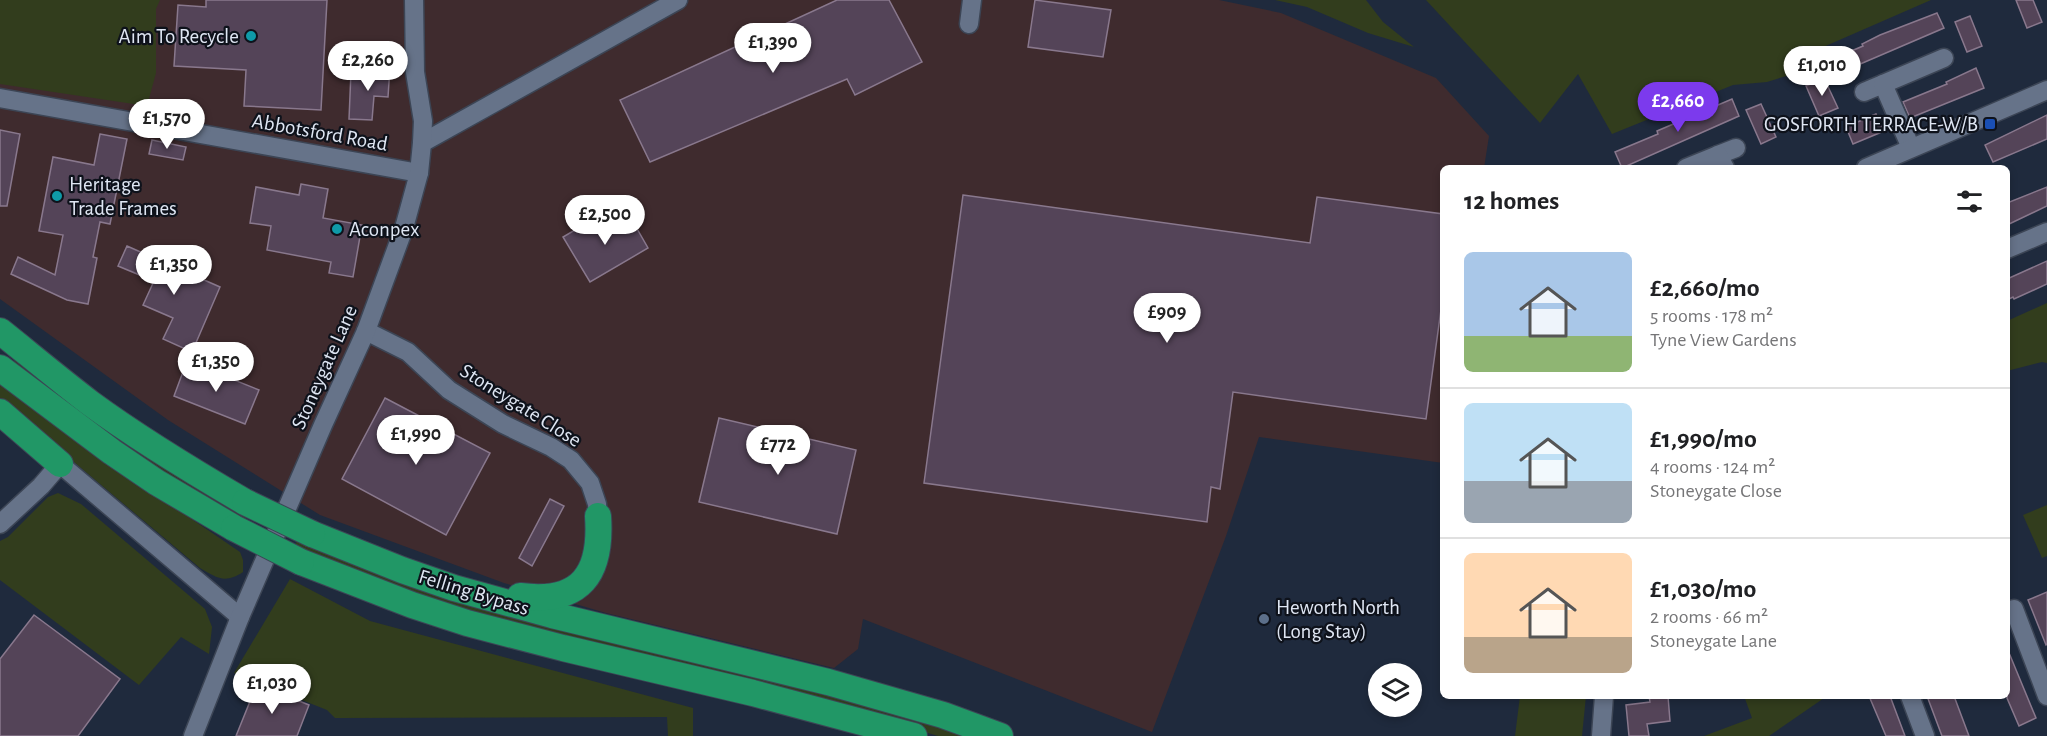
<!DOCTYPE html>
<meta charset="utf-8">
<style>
:root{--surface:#fff;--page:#f2f2f2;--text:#202124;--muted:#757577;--line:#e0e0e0;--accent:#7c3aed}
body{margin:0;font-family:"Alegreya Sans",sans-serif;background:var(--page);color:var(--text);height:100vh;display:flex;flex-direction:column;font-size:22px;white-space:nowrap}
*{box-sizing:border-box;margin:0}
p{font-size:20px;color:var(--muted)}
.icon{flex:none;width:33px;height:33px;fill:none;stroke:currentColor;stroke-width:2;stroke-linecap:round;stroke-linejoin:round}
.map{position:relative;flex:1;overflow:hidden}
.panel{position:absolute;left:1440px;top:165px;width:570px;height:534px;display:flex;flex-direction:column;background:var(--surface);border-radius:9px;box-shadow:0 3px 9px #0003}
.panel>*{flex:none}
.tools{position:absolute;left:1368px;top:663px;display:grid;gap:12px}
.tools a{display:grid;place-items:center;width:54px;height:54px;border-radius:50%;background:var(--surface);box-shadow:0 3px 9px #0003;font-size:30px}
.price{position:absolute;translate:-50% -51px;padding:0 14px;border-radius:21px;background:#fff;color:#222;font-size:20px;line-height:39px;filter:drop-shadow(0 2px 3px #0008)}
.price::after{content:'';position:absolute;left:50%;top:36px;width:18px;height:14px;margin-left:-9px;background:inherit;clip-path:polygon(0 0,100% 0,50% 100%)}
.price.active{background:var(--accent);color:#fff}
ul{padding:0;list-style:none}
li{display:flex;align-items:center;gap:18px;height:150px;padding:0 24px}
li+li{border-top:2px solid var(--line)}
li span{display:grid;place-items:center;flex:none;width:168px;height:120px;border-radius:9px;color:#555}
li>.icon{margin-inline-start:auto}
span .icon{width:72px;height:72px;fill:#fffc;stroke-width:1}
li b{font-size:26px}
h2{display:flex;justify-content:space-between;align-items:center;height:72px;padding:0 24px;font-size:26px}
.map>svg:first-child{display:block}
.industrial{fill:#3f2b2e}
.green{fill:#323d1d}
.building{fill:#544458;stroke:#89788d;stroke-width:1.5}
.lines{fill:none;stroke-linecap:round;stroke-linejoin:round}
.minor-casing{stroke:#3c4555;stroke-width:21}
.highway-casing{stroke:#3c4555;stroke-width:28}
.minor{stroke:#667389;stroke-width:18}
.highway{stroke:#219766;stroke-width:26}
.highway-bridge-casing{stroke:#3c4555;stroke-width:28;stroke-linecap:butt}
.highway-bridge{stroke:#219766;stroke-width:26}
.culture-dot{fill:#0f9aa8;stroke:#0e121b;stroke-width:2}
.transit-dot{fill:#1a4fb4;stroke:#0e121b;stroke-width:2}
.service-dot{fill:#5c6f8a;stroke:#0e121b;stroke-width:2}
.labels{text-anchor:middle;stroke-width:4.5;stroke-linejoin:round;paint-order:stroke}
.poi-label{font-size:21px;fill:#dfe6f3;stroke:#0e121b;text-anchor:start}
.street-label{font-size:21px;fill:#dfe6f3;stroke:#0e121b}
</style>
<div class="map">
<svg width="2047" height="736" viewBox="0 0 2047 736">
<rect width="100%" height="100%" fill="#1f2a3d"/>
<path class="industrial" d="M155 0H1219L1281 13 1436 78 1489 136 1484 168H1443V463L1259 437 1226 536 1152 732 863 619 858 649 834 668 606 613 504 583 320 515 168 420 0 299V77Z"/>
<g class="green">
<path d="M0 0H160L156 9V73L147 106 0 84Z"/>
<path d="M1275 0H1366L1383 22 1414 47 1368 33 1307 7Z"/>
<path d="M1426 0H1931L1821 48 1793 74 1767 82 1733 85 1612 134 1578 74 1540 123Z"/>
<path d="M2047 303V363L2042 362 2007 371V321Z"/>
<path d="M17 357 247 511 244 522 135 459 11 368Z"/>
<path d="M0 383 73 438 240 552 243 560V572C225 584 217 578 200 568L0 400Z"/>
<path d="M58 493 81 504 205 609 212 627 209 654 181 637 139 685 0 580V541L8 537 48 497Z"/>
<path d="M2047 505V556L2042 558 2023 515Z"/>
<path d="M297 539 856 699 968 736H938L855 711 467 615 295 548Z"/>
<path d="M290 579 370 621 693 708V736H668L667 717 335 718 327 710 234 673Z"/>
<path d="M1520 696H1586L1582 736H1515Z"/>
<path d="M1744 696H1827L1769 736H1704L1752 718Z"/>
</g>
<g class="building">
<path d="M206 0H327L321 110 244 106 246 70 174 66 178 5 206 7Z"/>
<path d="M837 0H889L922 62 855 95 847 79 650 162 620 100Z"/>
<path d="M1035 0 1111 10 1103 57 1028 47Z"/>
<path d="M2016 0H2033L2042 22 2027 28Z"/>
<path d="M1937 13 1944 28 1830 77 1823 63 1863 46 1862 44 1880 35Z"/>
<path d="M1970 16 1982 46 1967 52 1955 22Z"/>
<path d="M373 66 390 67 388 97 374 96 372 120 349 119 351 72 373 74Z"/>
<path d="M1976 68 1984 88 1910 118 1903 102 1947 84 1946 82Z"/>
<path d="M1824 78 1838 108 1819 116 1806 86Z"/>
<path d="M1732 99 1739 116 1622 168 1615 152 1658 134 1657 131Z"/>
<path d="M1761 104 1776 137 1761 144 1746 110Z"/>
<path d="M1876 114 1884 131 1853 144 1846 127Z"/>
<path d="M2047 115V139L1993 162 1985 145Z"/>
<path d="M0 130 20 134 7 206H0Z"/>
<path d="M100 134 127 139 110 224 100 222 93 257 97 258 88 304 67 300 11 274 18 257 55 275 63 235 39 231 53 157 94 165Z"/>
<path d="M152 140 186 147 183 160 149 154Z"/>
<path d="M301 184 328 189 323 218 362 225 353 277 329 273 331 262 267 250 271 226 250 223 256 187 299 195Z"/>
<path d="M2047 187V206L2007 225V203Z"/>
<path d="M963 195 1310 243 1317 197 1443 214V295L1426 419 1233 392 1220 489 1211 487 1207 522 924 483Z"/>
<path d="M628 213 648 248 590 282 563 237 590 221 596 231Z"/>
<path d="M127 246 220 287 192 352 163 339 173 318 143 305 154 281 118 266Z"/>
<path d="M2047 261V284L2014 299 2013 297 2007 300V279Z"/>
<path d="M187 361 259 390 245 424 174 396Z"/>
<path d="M385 398 490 453 446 535 342 479Z"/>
<path d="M719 418 856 450 837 534 699 502Z"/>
<path d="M550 499 564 506 532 566 519 558Z"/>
<path d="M2047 592V644L2046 645 2028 600Z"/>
<path d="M34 615 120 679 78 736H0V659Z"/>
<path d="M2007 648 2036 718 2019 726 2007 698Z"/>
<path d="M257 684 309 705 297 736H236Z"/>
<path d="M1649 696H1668L1670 721 1647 724 1649 736H1629L1626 705 1650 702Z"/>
<path d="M1869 696H1890L1905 736H1886Z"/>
<path d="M1927 696H1954L1969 736H1942Z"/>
</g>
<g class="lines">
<defs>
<g id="minor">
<path d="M969 24 972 0"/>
<path d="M1864 92 1883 84"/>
<path d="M0 98 419 173"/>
<path d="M422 143 678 0"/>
<path d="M1911 148 1883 84 1944 58"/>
<path d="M1718 155 1736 148"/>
<path d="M1686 168 1718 155 1725 168"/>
<path d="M1866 168 2047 90"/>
<path d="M2007 249 2047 232"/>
<path d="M366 331 408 352 449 390 503 424 551 447 571 460 590 483 597 504 598 516"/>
<path d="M0 524 41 486 60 464 240 617"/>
<path d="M2014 609 2047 696"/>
<path d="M1910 696 1925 736"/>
<path d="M193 736 240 617 323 425 366 331 404 228 419 173 422 143 423 121 415 72 414 0"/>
<path d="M1601 736 1604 696"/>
</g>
<g id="highway">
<path d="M0 331C30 355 60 380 90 403 139 439 192 471 245 502"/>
<path d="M0 368 112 452 156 482 234 528"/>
<path d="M0 412 60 464"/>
<path d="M312 534 402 570 454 588 552 615 828 682 943 715 1000 736"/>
<path d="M301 562 412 605 467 623 563 648 753 693 914 736"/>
<path d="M520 596C581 604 602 574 598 516"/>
</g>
</defs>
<use href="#minor" class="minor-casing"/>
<use href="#highway" class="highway-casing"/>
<use href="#minor" class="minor"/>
<use href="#highway" class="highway"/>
<defs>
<g id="highway-bridge">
<path d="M245 502 312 534"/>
<path d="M234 528 301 562"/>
</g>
</defs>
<use href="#highway-bridge" class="highway-bridge-casing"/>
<use href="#highway-bridge" class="highway-bridge"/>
</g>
<g class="culture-dot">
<circle cx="251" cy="36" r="6"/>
<circle cx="57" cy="196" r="6"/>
<circle cx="337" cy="229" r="6"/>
</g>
<rect class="transit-dot" x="1984" y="118" width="12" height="12" rx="3"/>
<circle class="service-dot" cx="1264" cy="619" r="6"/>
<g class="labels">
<g class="poi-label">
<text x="239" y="43" text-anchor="end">Aim To Recycle</text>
<text x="1978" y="131" text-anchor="end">GOSFORTH TERRACE-W/B</text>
<text x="69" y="191">Heritage<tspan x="69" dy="24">Trade Frames</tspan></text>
<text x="349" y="236">Aconpex</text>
<text x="1276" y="614">Heworth North<tspan x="1276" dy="24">(Long Stay)</tspan></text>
</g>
<g class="street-label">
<text transform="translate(320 132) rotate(10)" y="7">Abbotsford Road</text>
<text transform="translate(324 367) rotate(-66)" y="7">Stoneygate Lane</text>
<text transform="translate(521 405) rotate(32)" y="7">Stoneygate Close</text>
<text transform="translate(474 592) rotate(17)" y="7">Felling Bypass</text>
</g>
</g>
</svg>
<div class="tools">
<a><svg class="icon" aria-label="layers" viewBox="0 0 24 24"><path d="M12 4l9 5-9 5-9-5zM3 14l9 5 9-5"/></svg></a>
</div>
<b class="price" style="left:773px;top:74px">£1,390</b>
<b class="price" style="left:368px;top:92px">£2,260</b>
<b class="price" style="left:1822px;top:97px">£1,010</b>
<b class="price active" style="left:1678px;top:133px">£2,660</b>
<b class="price" style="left:167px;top:150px">£1,570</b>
<b class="price" style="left:605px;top:246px">£2,500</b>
<b class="price" style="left:174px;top:296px">£1,350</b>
<b class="price" style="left:1167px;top:344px">£909</b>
<b class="price" style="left:216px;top:393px">£1,350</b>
<b class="price" style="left:416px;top:466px">£1,990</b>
<b class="price" style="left:778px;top:476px">£772</b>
<b class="price" style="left:272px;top:715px">£1,030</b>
<section class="panel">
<h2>12 homes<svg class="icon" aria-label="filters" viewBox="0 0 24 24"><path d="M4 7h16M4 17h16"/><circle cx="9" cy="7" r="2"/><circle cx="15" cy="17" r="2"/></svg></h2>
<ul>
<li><span style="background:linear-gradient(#a9c7e8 70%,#8fb573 0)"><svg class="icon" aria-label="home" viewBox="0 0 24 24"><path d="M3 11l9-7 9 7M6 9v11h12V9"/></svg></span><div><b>£2,660/mo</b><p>5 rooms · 178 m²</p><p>Tyne View Gardens</p></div></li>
<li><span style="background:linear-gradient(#bfe0f5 65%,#9aa5b1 0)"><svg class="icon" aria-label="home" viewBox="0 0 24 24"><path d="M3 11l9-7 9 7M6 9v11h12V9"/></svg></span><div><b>£1,990/mo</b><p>4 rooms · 124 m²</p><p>Stoneygate Close</p></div></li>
<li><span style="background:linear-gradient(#ffd9b3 70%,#b9a48a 0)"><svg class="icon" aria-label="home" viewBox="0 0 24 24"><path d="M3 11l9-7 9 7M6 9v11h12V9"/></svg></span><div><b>£1,030/mo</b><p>2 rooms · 66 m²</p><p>Stoneygate Lane</p></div></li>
</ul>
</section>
</div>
